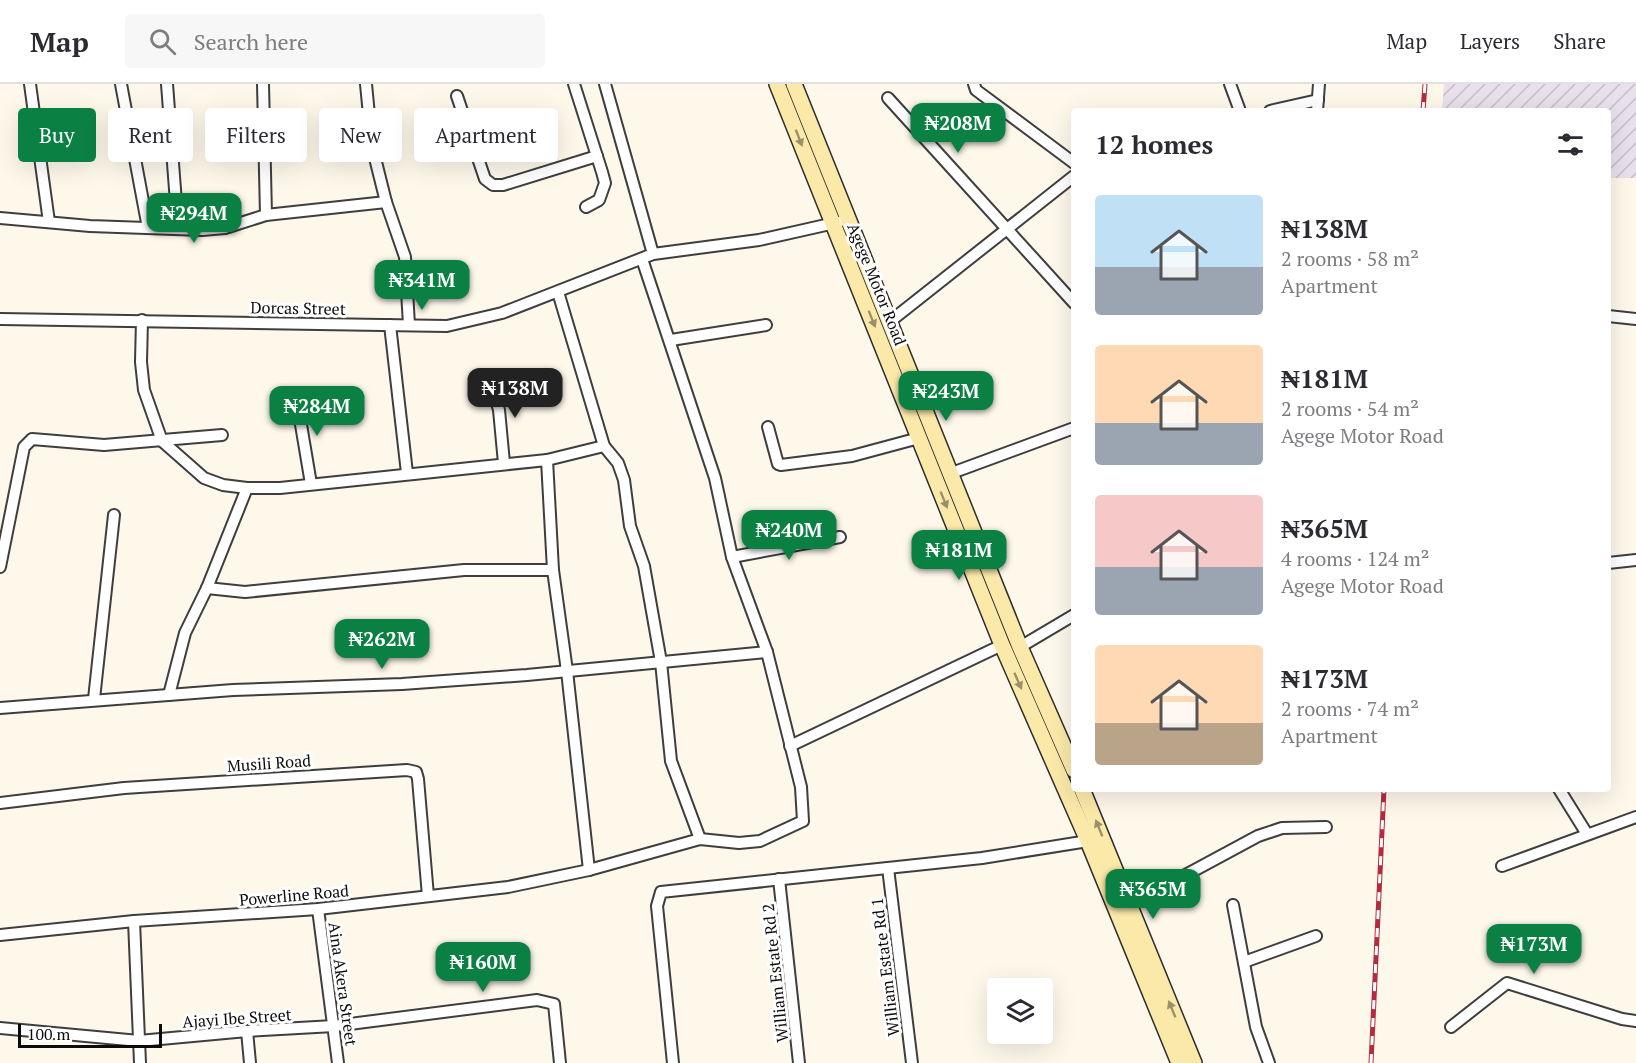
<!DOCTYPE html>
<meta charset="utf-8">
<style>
:root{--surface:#fff;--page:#f7f7f7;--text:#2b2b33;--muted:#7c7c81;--line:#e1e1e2;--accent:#0b8043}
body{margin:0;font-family:"PT Serif",serif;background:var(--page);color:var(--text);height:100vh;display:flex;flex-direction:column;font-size:22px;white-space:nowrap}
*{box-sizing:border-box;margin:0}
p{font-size:20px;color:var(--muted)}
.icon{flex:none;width:33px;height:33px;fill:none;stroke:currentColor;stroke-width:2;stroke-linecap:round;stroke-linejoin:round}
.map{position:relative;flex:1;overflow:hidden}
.side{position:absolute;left:1071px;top:24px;width:540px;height:684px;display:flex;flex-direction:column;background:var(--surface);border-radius:6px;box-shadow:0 6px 24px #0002}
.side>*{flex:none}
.hud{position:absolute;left:18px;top:24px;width:570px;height:54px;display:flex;gap:12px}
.buttons{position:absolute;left:987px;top:894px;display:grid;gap:12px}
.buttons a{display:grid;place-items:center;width:66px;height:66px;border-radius:6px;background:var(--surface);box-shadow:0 6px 24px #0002;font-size:30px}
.scale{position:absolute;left:18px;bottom:15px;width:144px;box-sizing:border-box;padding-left:6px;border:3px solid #0b0b0b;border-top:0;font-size:16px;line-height:21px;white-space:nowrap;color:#0b0b0b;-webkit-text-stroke:4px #fff;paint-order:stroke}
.price{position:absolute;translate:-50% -51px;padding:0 14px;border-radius:12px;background:var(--accent);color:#fff;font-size:20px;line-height:39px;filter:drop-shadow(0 2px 3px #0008)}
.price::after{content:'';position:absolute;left:50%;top:36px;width:18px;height:14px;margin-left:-9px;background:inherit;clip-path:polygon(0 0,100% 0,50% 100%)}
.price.selected{background:#222;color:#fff}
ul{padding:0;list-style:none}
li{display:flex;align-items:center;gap:18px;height:150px;padding:0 24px}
li span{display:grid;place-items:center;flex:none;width:168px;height:120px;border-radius:6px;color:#555}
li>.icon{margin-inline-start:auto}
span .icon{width:72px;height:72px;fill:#fffc;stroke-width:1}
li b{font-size:26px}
h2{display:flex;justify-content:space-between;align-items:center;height:72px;padding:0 24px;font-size:26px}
.pill{padding:0 21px;border-radius:6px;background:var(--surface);box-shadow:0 6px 24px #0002;font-size:21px;line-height:54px}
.pill.selected{background:var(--accent);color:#fff}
header{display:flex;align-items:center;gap:36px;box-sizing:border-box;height:84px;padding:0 30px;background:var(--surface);border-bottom:2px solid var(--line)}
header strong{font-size:28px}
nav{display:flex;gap:33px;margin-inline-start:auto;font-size:21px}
.search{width:420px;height:54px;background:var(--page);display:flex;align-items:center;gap:15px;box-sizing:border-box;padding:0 21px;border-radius:6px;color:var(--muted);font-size:22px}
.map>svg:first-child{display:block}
.industrial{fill:url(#industrial-furrows)}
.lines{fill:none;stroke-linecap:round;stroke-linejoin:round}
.minor-casing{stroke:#3e3e3e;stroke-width:14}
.secondary-casing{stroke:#2d2d2d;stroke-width:18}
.minor{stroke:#fff;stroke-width:10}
.secondary{stroke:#fbe9a9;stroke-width:15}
.rail-casing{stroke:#b32b41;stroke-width:5}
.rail{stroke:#fff;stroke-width:3;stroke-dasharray:9;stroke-linecap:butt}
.oneway{fill:#9b906a}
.labels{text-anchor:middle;stroke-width:6;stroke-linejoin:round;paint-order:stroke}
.street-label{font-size:16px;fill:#0b0b0b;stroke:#fff}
</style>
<header>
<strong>Map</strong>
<div class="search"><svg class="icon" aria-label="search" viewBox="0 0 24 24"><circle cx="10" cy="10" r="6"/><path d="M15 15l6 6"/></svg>Search here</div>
<nav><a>Map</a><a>Layers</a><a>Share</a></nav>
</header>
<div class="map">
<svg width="1636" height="979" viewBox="0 0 1636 979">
<defs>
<pattern id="industrial-furrows" width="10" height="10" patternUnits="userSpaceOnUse" patternTransform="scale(1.5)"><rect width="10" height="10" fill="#e8e0ea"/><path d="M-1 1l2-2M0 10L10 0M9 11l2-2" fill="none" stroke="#c6bfc7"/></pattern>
</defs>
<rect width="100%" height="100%" fill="#fef8eb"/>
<path class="industrial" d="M1444 0H1636V94H1608V27H1442Z"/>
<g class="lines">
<defs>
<g id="minor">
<path d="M30 0 49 138"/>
<path d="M121 0 148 144"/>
<path d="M167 0 178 145"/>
<path d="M263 0 266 131"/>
<path d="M366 0 372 62 386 118 405 173 409 241"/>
<path d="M574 0 602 88 605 99 599 116 586 123"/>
<path d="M605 0 653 170"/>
<path d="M974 0 976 6 1074 79"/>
<path d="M1230 0 1240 27"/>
<path d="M457 12 485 95 493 101H503L597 72"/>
<path d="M888 14 1074 219"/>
<path d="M1270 27 1318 16"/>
<path d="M1317 27 1319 0"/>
<path d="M0 134 90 142 202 146 225 144 266 131 386 118"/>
<path d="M558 208 604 362 618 379 624 396 630 442 644 482 661 578 671 677 700 755"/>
<path d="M1608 232 1636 235"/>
<path d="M0 235 447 242 502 229 653 170 759 156 839 138"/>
<path d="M142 236 141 278 144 306 162 357 204 394 223 401 247 404H280L547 376 604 362"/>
<path d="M888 239 1074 92"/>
<path d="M390 241 407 389"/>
<path d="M671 256 766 241"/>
<path d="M491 298 499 326 504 379"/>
<path d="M296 311 311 400"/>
<path d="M768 343 778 380 781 381 852 372 919 354"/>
<path d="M547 376 553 486 567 587 589 786"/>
<path d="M949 390 1074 344"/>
<path d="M732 473 840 453"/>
<path d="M1608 479 1636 476"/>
<path d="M0 483 24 363 32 355 104 361 222 351"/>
<path d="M207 504 245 508 464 486H553"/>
<path d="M1020 563 1074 531"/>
<path d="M169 611 185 549 207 504 247 404"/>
<path d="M94 615 114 431"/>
<path d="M0 624 233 606 402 600 527 591 767 568"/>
<path d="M790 662 1002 561"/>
<path d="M1559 705 1587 750"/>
<path d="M0 719 124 704 407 686 416 688 418 695 428 812"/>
<path d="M1502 782 1636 733"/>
<path d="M888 784 912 979"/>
<path d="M779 795 799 979"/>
<path d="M1130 821 1258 752 1282 744 1326 743"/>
<path d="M1233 821 1256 943 1269 979"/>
<path d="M318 825 338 979"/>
<path d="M134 837 140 979"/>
<path d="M0 851 134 837 318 825 508 803 589 786 700 755 739 759 760 757 803 737 801 703 767 568 732 473 715 394 642 175"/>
<path d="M1244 878 1316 852"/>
<path d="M1451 943 1507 899 1622 935 1636 937"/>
<path d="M0 944 139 957 247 947 334 942 537 916 554 920 560 979"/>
<path d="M247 947 250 979"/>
<path d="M673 979 657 822 661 808 982 774 1088 757"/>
</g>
<g id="secondary">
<path d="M777 0 1002 561 1088 757 1179 979"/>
<path d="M794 0 1020 563 1074 686"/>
<path d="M1082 705 1194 979"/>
</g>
</defs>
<use href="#minor" class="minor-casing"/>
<use href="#secondary" class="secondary-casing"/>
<use href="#minor" class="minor"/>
<use href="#secondary" class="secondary"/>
<defs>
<g id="rail">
<path d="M1423 27 1425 0"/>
<path d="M1371 979 1384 705"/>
</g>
</defs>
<use href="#rail" class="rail-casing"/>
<use href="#rail" class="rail"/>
</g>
<defs><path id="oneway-solid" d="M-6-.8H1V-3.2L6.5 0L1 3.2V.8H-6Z" transform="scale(1.5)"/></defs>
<g class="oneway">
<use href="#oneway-solid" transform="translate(799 54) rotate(69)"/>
<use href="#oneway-solid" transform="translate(872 235) rotate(68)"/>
<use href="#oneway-solid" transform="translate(944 416) rotate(68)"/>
<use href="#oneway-solid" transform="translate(1018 597) rotate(66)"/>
<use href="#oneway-solid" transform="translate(1099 744) rotate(-112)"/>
<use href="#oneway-solid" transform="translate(1172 925) rotate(-112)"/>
</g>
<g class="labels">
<g class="street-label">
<text transform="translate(877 200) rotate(68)" y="6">Agege Motor Road</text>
<text transform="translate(298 224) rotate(1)" y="6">Dorcas Street</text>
<text transform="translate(269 679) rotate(-4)" y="6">Musili Road</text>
<text transform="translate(294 811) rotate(-5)" y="6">Powerline Road</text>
<text transform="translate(885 883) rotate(-97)" y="6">William Estate Rd 1</text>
<text transform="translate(775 889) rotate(-96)" y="6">William Estate Rd 2</text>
<text transform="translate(343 900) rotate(82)" y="6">Aina Akera Street</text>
<text transform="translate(237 934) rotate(-4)" y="6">Ajayi Ibe Street</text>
</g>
</g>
</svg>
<div class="buttons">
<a><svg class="icon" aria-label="layers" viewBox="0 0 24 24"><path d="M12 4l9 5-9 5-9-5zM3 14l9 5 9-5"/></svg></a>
</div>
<div class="scale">100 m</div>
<b class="price" style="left:958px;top:70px">₦208M</b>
<b class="price" style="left:194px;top:160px">₦294M</b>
<b class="price" style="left:422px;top:227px">₦341M</b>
<b class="price selected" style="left:515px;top:335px">₦138M</b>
<b class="price" style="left:946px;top:338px">₦243M</b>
<b class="price" style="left:317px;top:353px">₦284M</b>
<b class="price" style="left:789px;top:477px">₦240M</b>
<b class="price" style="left:959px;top:497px">₦181M</b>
<b class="price" style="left:382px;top:586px">₦262M</b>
<b class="price" style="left:1153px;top:836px">₦365M</b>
<b class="price" style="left:1534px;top:891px">₦173M</b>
<b class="price" style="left:483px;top:909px">₦160M</b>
<div class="hud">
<a class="pill selected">Buy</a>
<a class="pill">Rent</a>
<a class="pill">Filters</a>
<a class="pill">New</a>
<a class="pill">Apartment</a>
</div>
<section class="side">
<h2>12 homes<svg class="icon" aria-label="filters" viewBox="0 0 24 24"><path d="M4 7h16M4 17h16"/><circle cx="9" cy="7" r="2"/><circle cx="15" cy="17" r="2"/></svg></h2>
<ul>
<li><span style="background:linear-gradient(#bfe0f5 60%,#9aa5b1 0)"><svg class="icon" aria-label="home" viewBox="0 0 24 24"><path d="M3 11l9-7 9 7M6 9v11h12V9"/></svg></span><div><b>₦138M</b><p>2 rooms · 58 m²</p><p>Apartment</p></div></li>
<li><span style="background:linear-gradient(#ffd9b3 65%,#9aa5b1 0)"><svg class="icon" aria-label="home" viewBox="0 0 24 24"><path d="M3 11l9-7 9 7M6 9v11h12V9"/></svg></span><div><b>₦181M</b><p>2 rooms · 54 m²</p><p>Agege Motor Road</p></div></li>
<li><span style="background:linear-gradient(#f6c9c9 60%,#9aa5b1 0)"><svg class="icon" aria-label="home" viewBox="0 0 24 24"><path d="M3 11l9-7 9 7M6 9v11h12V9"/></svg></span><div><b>₦365M</b><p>4 rooms · 124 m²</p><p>Agege Motor Road</p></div></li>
<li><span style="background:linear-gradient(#ffd9b3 65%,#b9a48a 0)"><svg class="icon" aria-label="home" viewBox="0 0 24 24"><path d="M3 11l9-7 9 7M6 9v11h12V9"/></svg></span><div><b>₦173M</b><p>2 rooms · 74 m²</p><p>Apartment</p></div></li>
</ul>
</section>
</div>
